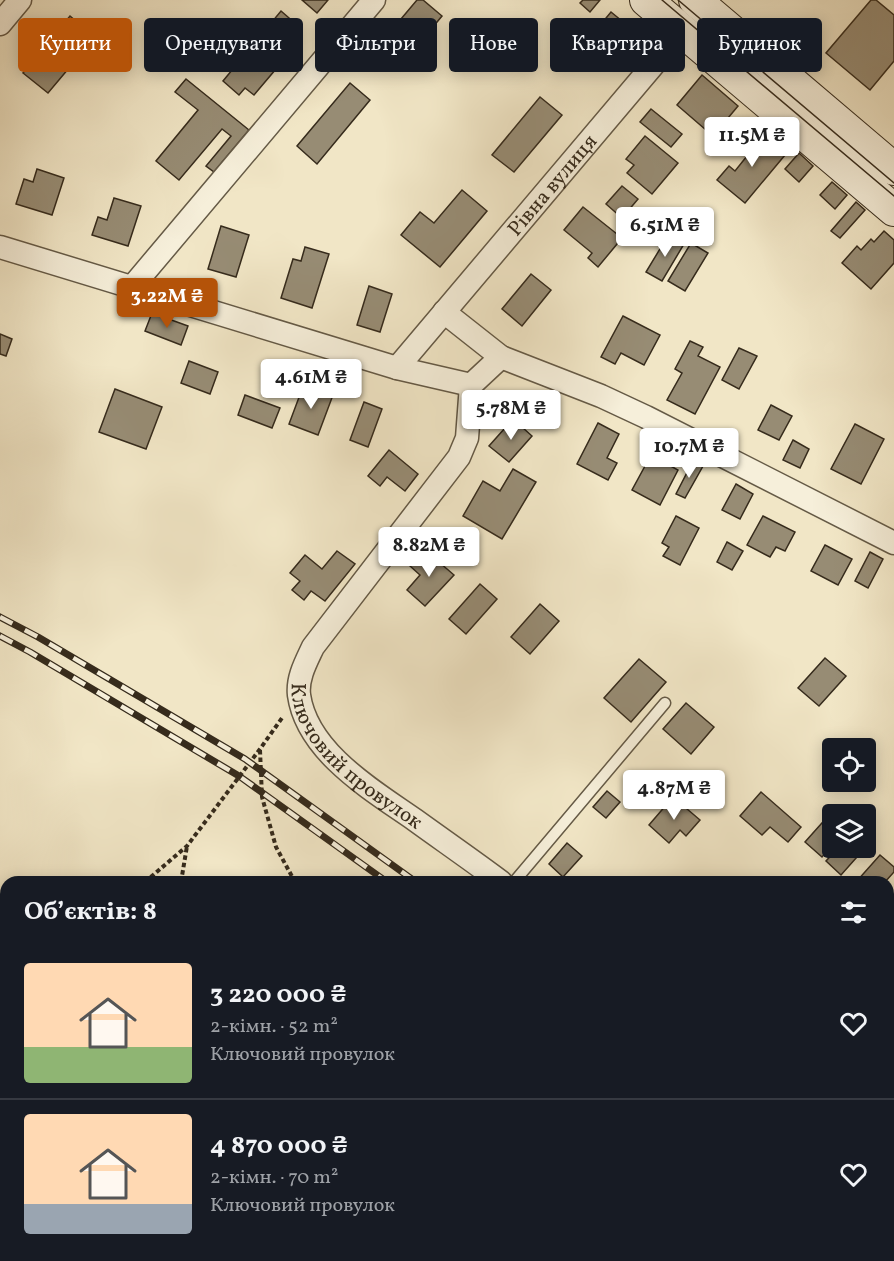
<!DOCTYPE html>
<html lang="uk">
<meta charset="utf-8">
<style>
:root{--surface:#171b24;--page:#242831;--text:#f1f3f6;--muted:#9ea1a6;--line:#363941;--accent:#b45309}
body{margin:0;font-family:Vollkorn,serif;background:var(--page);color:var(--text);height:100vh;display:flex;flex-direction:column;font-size:22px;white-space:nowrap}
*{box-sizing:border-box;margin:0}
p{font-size:20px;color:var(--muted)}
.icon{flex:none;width:33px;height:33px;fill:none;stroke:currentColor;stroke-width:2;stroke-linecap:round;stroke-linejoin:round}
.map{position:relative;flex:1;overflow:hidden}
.details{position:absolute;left:0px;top:876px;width:894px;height:386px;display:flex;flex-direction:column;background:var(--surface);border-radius:18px 18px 0 0;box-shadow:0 3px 15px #0003}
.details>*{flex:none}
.banner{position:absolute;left:18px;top:18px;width:858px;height:54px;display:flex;gap:12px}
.fabs{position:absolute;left:822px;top:738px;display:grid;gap:12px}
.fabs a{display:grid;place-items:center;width:54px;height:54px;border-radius:6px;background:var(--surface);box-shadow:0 3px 15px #0003;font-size:30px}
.price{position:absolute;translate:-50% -51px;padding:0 14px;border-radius:6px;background:#fff;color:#222;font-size:20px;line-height:39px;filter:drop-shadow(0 2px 3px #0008)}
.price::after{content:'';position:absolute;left:50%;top:36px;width:18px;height:14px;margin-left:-9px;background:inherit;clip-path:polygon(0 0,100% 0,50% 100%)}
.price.active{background:var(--accent);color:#fff}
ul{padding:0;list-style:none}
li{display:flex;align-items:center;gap:18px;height:150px;padding:0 24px}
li+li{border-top:2px solid var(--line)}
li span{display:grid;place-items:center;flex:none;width:168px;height:120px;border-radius:6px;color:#555}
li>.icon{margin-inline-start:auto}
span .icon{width:72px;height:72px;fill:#fffc;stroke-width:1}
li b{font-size:26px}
h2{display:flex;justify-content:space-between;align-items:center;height:72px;padding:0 24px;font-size:26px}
.chip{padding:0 21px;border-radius:6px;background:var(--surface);box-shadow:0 3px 15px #0003;font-size:21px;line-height:54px}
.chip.active{background:var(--accent);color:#fff}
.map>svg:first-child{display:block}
.building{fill:#978c74;stroke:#362b1c;stroke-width:1.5}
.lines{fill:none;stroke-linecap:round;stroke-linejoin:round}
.lane-casing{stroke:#655a46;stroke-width:13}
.street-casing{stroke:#655a46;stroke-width:25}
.secondary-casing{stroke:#362b1c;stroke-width:34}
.path{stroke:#362b1c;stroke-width:4;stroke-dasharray:4.5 3;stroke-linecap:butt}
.lane{stroke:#f6efda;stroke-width:10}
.street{stroke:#f6efda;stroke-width:22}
.secondary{stroke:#f6efda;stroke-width:32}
.tram{stroke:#362b1c;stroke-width:1.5}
.rail-casing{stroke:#362b1c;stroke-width:7}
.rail{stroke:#f6efda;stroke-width:4.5;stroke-dasharray:14;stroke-linecap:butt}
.labels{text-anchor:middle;stroke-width:5;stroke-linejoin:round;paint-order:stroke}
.street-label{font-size:21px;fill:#362b1c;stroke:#f6efda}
</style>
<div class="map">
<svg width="894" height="1261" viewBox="0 0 894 1261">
<rect width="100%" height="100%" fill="#f1e6c6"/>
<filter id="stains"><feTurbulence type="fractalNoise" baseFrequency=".00333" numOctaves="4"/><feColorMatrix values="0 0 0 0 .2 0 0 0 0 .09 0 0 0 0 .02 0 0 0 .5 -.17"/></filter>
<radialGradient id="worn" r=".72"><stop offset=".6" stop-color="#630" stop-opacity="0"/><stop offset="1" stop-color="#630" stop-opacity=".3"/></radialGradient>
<g class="building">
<path d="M302 0H328L317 13Z"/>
<path d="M417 0H423L442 16 397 70 374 51Z"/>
<path d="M583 0H600L590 12 580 3Z"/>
<path d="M871 0H876L894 15V61L870 90 826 53Z"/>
<path d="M281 11 296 24 287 34 298 43 254 95 245 88 239 95 223 81Z"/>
<path d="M611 12 633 30 613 53 592 35Z"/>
<path d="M70 16 95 37 48 93 23 73Z"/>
<path d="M702 75 738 106 713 136 677 105Z"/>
<path d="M186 79 249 130 214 172 206 166 231 136 222 129 179 180 156 161 198 110 175 92Z"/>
<path d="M350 83 370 100 317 164 297 146Z"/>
<path d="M540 97 562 115 514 172 492 155Z"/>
<path d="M651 109 682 134 671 147 640 122Z"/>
<path d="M757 132 785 155 745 203 717 180 729 166 735 171 751 151 745 146Z"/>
<path d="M645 136 678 163 652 194 627 173 634 165 626 159Z"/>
<path d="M799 153 813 166 799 182 785 169Z"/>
<path d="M37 169 64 178 52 215 16 204 24 179 33 182Z"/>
<path d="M832 182 847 195 835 209 820 195Z"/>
<path d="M622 186 638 199 622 218 606 204Z"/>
<path d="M462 190 487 211 440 267 401 235 420 212 434 223Z"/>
<path d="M114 198 141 206 128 246 92 235 98 217 107 220Z"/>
<path d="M856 202 865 210 840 238 831 231Z"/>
<path d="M583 207 622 238 598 267 588 258 592 253 564 230Z"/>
<path d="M221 226 249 235 236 277 208 269Z"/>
<path d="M884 231 894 240V263L871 289 842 263 857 246 861 250 871 239 874 242Z"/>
<path d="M669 234 684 244 662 281 646 272Z"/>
<path d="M691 243 708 253 685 291 668 281Z"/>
<path d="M305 247 329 254 312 308 281 298 293 259 301 261Z"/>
<path d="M531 274 551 290 522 326 502 309Z"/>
<path d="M369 286 392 294 380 332 357 325Z"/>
<path d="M152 313 188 326 181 345 145 331Z"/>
<path d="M623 316 660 335 644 365 621 353 615 364 601 357Z"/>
<path d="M0 334 12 339 6 356 0 354Z"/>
<path d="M690 341 703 347 698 356 720 367 695 414 667 400 682 373 675 369Z"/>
<path d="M739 348 757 356 739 389 722 380Z"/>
<path d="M189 361 218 372 210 394 181 383Z"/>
<path d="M304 384 333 395 318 435 289 424Z"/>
<path d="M115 389 162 407 146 449 99 432Z"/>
<path d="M245 395 280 408 272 428 238 415Z"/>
<path d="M364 402 382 409 368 447 350 440Z"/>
<path d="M771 405 792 416 779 440 758 430Z"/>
<path d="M513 419 532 436 509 462 489 446Z"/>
<path d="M598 423 619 434 607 458 617 463 608 480 577 464Z"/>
<path d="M855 424 884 439 861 484 831 469Z"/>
<path d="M793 440 809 449 800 468 783 460Z"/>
<path d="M389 450 418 474 405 491 387 477 380 486 368 476Z"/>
<path d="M651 455 678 470 660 505 632 490Z"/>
<path d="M693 461 703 466 685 498 676 494Z"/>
<path d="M513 469 536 482 502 539 463 516 483 481 500 491Z"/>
<path d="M736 484 753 494 740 519 722 510Z"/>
<path d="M676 516 699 528 680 565 663 556 669 547 662 543Z"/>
<path d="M763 516 795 532 785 551 776 547 770 557 747 545Z"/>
<path d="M727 542 743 551 732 570 717 562Z"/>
<path d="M825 545 852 559 838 585 811 571Z"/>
<path d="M425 550 454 575 425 606 407 590 420 575 410 566Z"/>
<path d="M337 551 355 564 325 601 311 591 304 600 292 590 300 581 290 573 305 555 322 569Z"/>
<path d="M870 552 883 559 868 588 855 581Z"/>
<path d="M480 584 497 599 466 634 449 619Z"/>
<path d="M540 604 559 621 530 654 511 637Z"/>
<path d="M825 658 846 676 819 706 798 688Z"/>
<path d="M639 659 666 682 631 722 604 698Z"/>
<path d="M686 703 714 727 691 754 663 729Z"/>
<path d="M607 791 620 802 606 818 593 807Z"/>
<path d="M761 792 801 827 788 842 770 827 762 835 740 816Z"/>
<path d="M673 797 700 820 686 836 680 830 669 843 649 825Z"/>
<path d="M829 815 832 818V845L822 857 805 842Z"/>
<path d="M567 843 582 856 563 877 549 864Z"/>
<path d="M838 848H865L841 875 826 861Z"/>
<path d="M880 855 894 867V872L885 882H856Z"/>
<path d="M376 1256H412L420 1260 373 1261Z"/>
<path d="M451 1256H491L487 1261H449Z"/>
</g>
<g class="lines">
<defs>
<g id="lane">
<path d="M514 882 665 703"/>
<path d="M262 1256 273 1261"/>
</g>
<g id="street">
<path d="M0 24 20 0"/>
<path d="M0 247 397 368 471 385"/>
<path d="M132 287 374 0"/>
<path d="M444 312 501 357 601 396 646 417 894 543"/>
<path id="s1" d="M501 357 471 385 467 438 459 457 313 647C306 662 297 678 299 695 307 752 372 790 415 820 444 841 473 861 501 882"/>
<path id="s2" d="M397 368 682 31"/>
<path d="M0 949 6 953"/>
<path d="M888 1159 894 1163"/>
<path d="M567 1256 577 1261"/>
</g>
<g id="secondary">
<path d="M646 0 894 210"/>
<path d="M695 0 894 169"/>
</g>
</defs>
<use href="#lane" class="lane-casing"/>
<use href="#street" class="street-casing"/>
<use href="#secondary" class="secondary-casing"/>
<g class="path">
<path d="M260 750 262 797 276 847 295 882"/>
<path d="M145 882 187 846 260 749 282 718"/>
<path d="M181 882 187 846"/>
</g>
<use href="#lane" class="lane"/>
<use href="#street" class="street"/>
<use href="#secondary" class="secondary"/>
<g class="tram">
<path d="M662 0 894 196"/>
<path d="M678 0 894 183"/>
</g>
<defs>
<g id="rail">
<path d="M0 617 38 637 245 759 416 882"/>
<path d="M0 636 30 652 239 776 387 882"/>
<path d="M888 1220 894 1224"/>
<path d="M888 1241 894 1245"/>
</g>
</defs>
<use href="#rail" class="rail-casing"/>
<use href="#rail" class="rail"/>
</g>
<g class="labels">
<g class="street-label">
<text dy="7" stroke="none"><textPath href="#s2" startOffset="240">Рівна вулиця</textPath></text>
<text dy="7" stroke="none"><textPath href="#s1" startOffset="490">Ключовий провулок</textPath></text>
</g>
</g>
<rect width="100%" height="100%" filter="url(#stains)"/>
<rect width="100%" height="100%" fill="url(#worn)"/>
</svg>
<div class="fabs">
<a><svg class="icon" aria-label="locate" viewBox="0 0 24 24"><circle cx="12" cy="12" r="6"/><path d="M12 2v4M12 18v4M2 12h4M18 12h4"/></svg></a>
<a><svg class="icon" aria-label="layers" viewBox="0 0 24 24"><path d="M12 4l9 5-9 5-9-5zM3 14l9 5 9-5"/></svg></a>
</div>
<b class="price" style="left:752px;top:168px">11.5M ₴</b>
<b class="price" style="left:665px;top:258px">6.51M ₴</b>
<b class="price active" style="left:167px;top:329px">3.22M ₴</b>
<b class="price" style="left:311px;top:410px">4.61M ₴</b>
<b class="price" style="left:511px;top:441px">5.78M ₴</b>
<b class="price" style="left:689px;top:479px">10.7M ₴</b>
<b class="price" style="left:429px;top:578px">8.82M ₴</b>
<b class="price" style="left:674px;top:821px">4.87M ₴</b>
<div class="banner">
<a class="chip active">Купити</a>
<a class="chip">Орендувати</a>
<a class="chip">Фільтри</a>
<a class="chip">Нове</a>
<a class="chip">Квартира</a>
<a class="chip">Будинок</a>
</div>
<section class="details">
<h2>Об’єктів: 8<svg class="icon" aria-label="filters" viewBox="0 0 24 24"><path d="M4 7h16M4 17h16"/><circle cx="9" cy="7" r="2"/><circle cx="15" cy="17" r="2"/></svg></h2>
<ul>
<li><span style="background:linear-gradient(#ffd9b3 70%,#8fb573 0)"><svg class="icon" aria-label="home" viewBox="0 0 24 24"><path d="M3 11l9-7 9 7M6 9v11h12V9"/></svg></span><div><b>3 220 000 ₴</b><p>2-кімн. · 52 m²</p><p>Ключовий провулок</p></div><svg class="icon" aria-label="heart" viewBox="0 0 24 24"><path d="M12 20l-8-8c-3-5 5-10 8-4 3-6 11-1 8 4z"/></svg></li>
<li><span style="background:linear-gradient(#ffd9b3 75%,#9aa5b1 0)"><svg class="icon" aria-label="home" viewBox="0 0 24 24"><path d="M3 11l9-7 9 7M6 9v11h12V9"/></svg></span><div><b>4 870 000 ₴</b><p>2-кімн. · 70 m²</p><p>Ключовий провулок</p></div><svg class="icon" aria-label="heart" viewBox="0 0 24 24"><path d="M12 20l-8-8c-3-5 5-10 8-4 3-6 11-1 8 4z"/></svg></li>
</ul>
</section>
</div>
